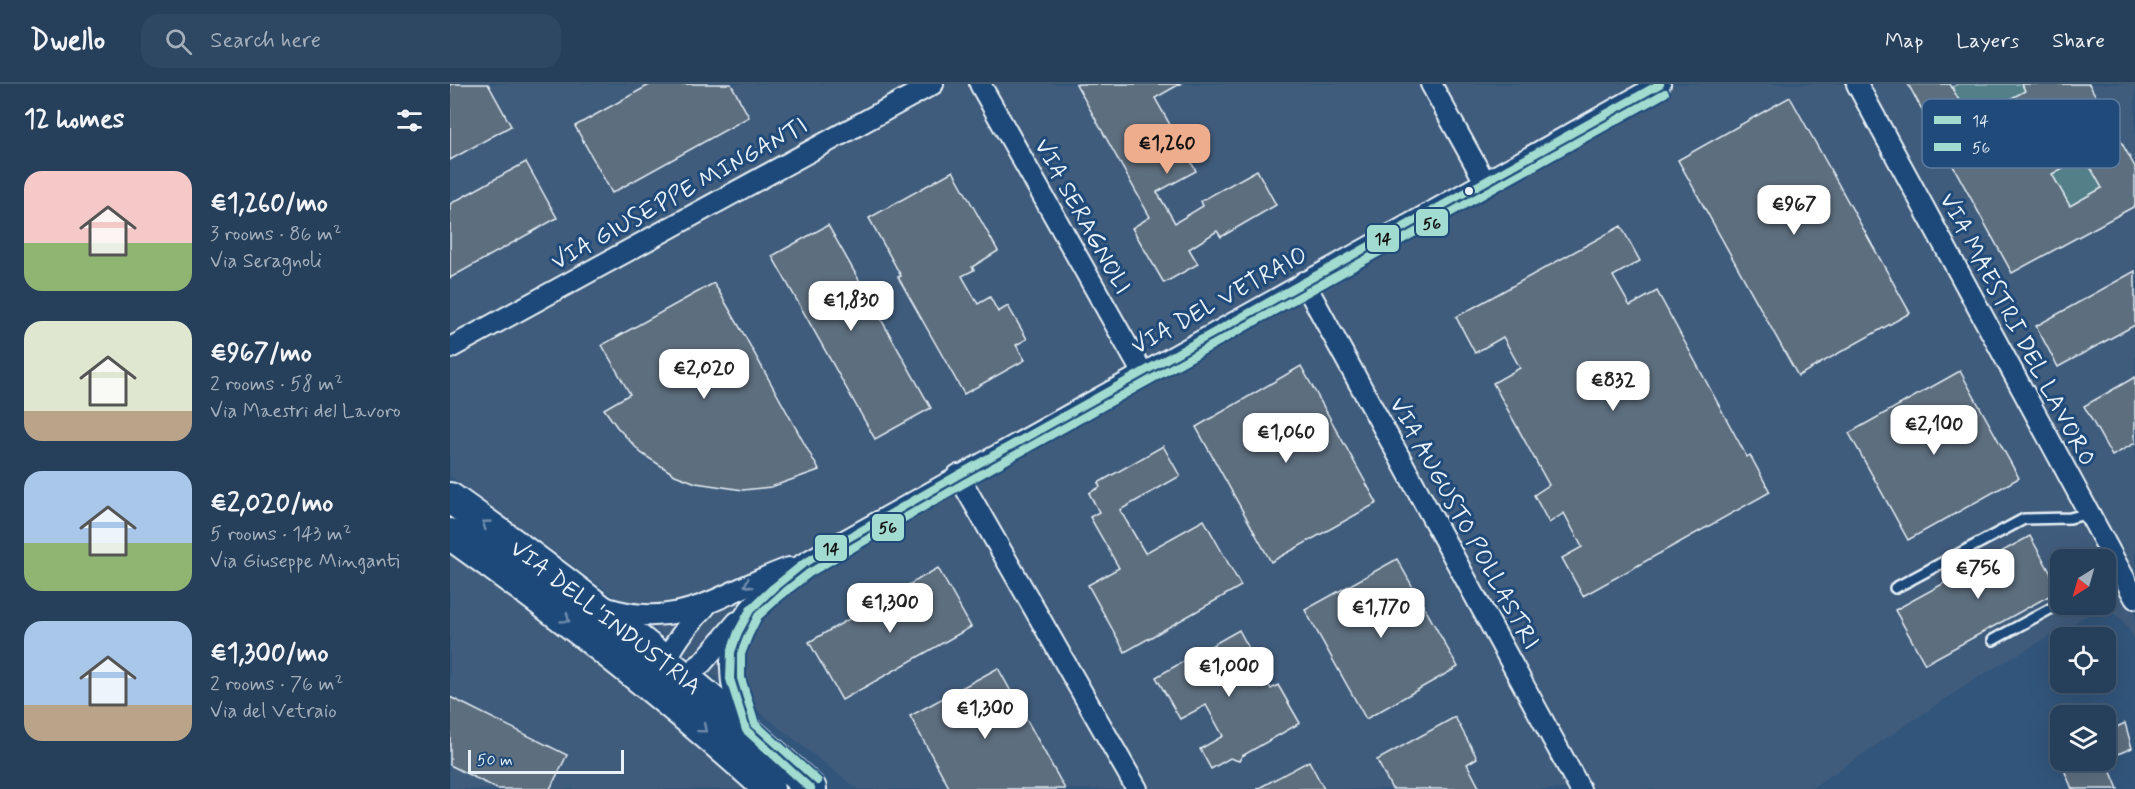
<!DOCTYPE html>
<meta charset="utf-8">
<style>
:root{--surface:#26405c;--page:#2e4762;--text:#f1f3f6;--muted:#a4afbb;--line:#425972;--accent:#eead8d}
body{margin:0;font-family:Mynerve,sans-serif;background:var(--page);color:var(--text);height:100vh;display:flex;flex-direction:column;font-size:22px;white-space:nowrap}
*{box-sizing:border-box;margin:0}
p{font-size:20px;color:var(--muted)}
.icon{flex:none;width:33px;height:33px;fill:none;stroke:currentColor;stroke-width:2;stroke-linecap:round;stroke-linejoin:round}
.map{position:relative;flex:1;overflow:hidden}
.panel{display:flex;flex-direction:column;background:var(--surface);width:450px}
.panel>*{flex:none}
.needle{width:39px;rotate:217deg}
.fabs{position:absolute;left:1600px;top:465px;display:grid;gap:12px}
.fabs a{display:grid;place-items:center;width:66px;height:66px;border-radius:12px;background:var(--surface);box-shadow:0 6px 24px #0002,0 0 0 2px var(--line);font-size:30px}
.scale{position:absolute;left:18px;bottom:15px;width:156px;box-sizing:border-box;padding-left:6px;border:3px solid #e8f1f8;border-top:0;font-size:16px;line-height:21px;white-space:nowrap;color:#e8f1f8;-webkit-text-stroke:4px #1f4a7a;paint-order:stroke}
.price{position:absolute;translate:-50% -51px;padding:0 14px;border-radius:12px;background:#fff;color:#222;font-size:20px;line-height:39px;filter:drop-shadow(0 2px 3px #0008)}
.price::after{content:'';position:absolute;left:50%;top:36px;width:18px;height:14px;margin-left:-9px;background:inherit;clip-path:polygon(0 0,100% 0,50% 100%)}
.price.selected{background:var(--accent);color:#111}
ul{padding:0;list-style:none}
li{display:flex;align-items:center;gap:18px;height:150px;padding:0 24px}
li span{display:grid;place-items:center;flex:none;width:168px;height:120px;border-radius:18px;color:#555}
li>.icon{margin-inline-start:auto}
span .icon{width:72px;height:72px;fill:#fffc;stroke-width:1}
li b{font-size:26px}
h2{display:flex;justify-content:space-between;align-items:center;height:72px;padding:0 24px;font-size:26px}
header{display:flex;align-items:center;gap:36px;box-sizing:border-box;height:84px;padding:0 30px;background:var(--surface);border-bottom:2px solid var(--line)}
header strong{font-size:28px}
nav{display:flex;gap:33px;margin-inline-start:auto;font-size:21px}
.search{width:420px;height:54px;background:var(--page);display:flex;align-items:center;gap:15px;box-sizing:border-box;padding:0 21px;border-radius:18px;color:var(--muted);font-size:22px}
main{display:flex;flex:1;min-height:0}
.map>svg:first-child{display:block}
.built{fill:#3f5c7c;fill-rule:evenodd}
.green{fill:#537f88;stroke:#9eb8c0;stroke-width:1.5}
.building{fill:#5d6e7e;stroke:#e8f1f8;stroke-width:1.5;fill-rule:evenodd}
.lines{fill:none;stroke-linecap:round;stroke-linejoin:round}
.lane-casing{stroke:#e8f1f8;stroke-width:14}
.street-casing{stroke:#e8f1f8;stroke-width:24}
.primary-casing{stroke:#e8f1f8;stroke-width:34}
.lane{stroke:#1f4a7a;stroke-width:9}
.street{stroke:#1f4a7a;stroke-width:20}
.primary{stroke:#1f4a7a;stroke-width:30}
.bus-1-casing{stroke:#1f4a7a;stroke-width:12}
.bus-2-casing{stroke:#1f4a7a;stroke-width:12}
.bus-1{stroke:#a2dcd0;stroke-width:8}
.bus-2{stroke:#a2dcd0;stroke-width:8}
.oneway{stroke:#6f8dac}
.bus-dot{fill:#e8f1f8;stroke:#1f4a7a;stroke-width:2}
.labels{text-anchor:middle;stroke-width:6;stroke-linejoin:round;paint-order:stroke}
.street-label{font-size:24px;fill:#e8f1f8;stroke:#1f4a7a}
.key{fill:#1f4a7a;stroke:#5b7ca0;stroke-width:1.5}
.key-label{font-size:16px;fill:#e8f1f8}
.line-badge{stroke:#1f4a7a;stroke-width:2}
.pale-badge-label{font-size:16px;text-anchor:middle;font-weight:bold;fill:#111}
</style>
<header>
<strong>Dwello</strong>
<div class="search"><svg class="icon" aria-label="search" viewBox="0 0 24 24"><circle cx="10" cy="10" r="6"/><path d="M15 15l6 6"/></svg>Search here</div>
<nav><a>Map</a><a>Layers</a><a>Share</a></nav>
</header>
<main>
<section class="panel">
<h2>12 homes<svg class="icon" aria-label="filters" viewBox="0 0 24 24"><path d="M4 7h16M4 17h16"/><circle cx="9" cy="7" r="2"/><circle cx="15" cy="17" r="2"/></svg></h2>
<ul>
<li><span style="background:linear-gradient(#f6c9c9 60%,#8fb573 0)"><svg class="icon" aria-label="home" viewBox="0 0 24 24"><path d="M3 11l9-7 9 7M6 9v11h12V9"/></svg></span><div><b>€1,260/mo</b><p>3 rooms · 86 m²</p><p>Via Seragnoli</p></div></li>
<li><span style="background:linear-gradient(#dfe7d0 75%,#b9a48a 0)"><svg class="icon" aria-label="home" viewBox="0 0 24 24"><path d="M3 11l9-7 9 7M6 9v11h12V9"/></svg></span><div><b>€967/mo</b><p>2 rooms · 58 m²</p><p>Via Maestri del Lavoro</p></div></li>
<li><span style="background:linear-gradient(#a9c7e8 60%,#8fb573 0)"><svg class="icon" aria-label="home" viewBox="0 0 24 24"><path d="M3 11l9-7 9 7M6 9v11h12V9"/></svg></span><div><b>€2,020/mo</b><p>5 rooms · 143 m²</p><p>Via Giuseppe Minganti</p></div></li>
<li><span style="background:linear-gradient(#a9c7e8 70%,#b9a48a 0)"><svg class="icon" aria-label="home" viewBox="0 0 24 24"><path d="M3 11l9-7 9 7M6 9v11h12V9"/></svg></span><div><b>€1,300/mo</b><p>2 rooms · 76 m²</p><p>Via del Vetraio</p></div></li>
</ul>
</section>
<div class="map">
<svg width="1685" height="705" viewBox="0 0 1685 705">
<rect width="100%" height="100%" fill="#32557b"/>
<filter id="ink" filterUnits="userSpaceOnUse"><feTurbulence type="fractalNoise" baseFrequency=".0167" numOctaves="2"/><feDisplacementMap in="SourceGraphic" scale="12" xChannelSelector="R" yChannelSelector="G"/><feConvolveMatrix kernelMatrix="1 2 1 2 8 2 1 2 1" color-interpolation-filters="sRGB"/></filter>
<g filter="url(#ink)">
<g class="built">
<path d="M0 0H1685V556L1672 536 1654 522 1530 592 1360 705H407L153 504 0 392ZM1611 476H1656V520H1611Z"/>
<path d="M0 467 166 591 299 705H0Z"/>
</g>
<g class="green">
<path d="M1508 0H1572L1575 7 1520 37 1502 3Z"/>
<path d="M1634 72 1652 104 1620 122 1602 90Z"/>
</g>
<g class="building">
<path d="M0 0H38L61 42 0 76Z"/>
<path d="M201 0H281L299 33 162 109 125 42Z"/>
<path d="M626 0H730L705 14 746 87 707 108 725 139 753 122 751 117 807 86 826 121 771 153 767 147 739 165 748 180 714 199 682 144 700 133Z"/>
<path d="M1458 0H1500L1520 37 1575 7 1572 0H1639L1685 83V122L1562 189ZM1634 72 1652 104 1620 122 1602 90Z"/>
<path d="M1340 13 1460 229 1348 292 1228 76Z"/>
<path d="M76 78 107 134 0 194V120Z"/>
<path d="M503 87 548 167 522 183 524 186 512 192 528 220 540 213 548 228 558 222 577 255 566 261 575 276 514 310 448 193 451 192 419 134Z"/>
<path d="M378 141 481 324 425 355 322 172Z"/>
<path d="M1171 142 1190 177 1163 192 1180 222 1207 207 1297 373 1300 371 1320 408 1133 512 1112 474 1132 463 1114 429 1099 439 1084 411 1099 401 1043 299 1070 284 1053 253 1025 269 1006 233Z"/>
<path d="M1685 187V241L1608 283 1586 242Z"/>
<path d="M264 199 292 247 369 386 321 403 293 406 246 399 225 391 191 369 167 343 154 325 180 310 152 261Z"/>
<path d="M851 282 927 419 821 478 746 343Z"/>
<path d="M1510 287 1569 394 1458 456 1399 349Z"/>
<path d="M1685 293V359L1662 372 1634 322Z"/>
<path d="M713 362 730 392 670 426 695 469 754 436 791 502 675 568 638 501 669 484 640 433 649 428 639 409 650 403 648 399Z"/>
<path d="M1580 452 1610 506 1475 580 1445 526Z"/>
<path d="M947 475 1008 583 916 635 855 526Z"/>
<path d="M488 484 521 543 392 616 359 558Z"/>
<path d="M789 546 821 605 828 601 850 639 792 672 789 677 780 674 761 685 750 665 773 652 756 621 730 635 706 593Z"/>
<path d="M548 584 615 705H500L460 632Z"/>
<path d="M0 613 117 671 100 705H47L0 681Z"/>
<path d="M1005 633 1027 674 1017 680 1030 705H942L927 676Z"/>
<path d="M1675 639 1682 664 1656 675V648Z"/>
<path d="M1610 676H1656L1668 705H1622Z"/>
<path d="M859 677 874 705H807Z"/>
</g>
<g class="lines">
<defs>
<g id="lane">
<path d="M1656 495 1671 488"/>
<path d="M1445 504 1574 435 1620 434 1639 429"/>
<path d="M1543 556 1611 519"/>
</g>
<g id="street">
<path d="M530 0 692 288"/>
<path d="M981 0 1035 98"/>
<path d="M1407 0 1685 514"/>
<path d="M854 198 1130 705"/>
<path d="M0 264 483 0"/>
<path d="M508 391 687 705"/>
<path d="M157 524C231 548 273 507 339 484"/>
<path d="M213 588C220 562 237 542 255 523"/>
<path d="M225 599 252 579 287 538"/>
<path d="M294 640C278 603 273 559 300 525 314 508 336 494 353 480L1210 0"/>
</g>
<g id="primary">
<path d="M0 414C127 504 248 599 361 705"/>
<path d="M0 450C111 529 218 613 319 705"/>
</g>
</defs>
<use href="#lane" class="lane-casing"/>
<use href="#street" class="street-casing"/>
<use href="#primary" class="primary-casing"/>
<use href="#lane" class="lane"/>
<use href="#street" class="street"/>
<use href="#primary" class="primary"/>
<defs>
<path id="bus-1" d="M361 705 296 646 280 595 281 568 288 548 300 526 323 504 353 480 508 391 1210 0"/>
<path id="bus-2" d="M368 697 305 640 291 594V570L298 552 308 532 330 512 359 489 513 400 1215 9"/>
</defs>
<use href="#bus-1" class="bus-1-casing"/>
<use href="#bus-2" class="bus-2-casing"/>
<use href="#bus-1" class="bus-1"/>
<use href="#bus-2" class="bus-2"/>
</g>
<defs><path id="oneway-chevron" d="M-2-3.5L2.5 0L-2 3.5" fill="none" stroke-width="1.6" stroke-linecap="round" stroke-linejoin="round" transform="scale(1.5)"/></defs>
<g class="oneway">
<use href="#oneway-chevron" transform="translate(36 440) rotate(-144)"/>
<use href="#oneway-chevron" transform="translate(298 500) rotate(153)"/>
<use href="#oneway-chevron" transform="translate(116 535) rotate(37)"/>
<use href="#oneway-chevron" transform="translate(253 645) rotate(40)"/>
</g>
</g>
<circle class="bus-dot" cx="1019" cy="107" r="5"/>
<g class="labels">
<g class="street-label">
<text transform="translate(229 109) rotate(-29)" y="8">VIA GIUSEPPE MINGANTI</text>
<text transform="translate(633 132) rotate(61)" y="8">VIA SERAGNOLI</text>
<text transform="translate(769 216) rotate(-29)" y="8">VIA DEL VETRAIO</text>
<text transform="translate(1568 245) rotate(62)" y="8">VIA MAESTRI DEL LAVORO</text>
<text transform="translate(1015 439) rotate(61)" y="8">VIA AUGUSTO POLLASTRI</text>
<text transform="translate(156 533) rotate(38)" y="8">VIA DELL'INDUSTRIA</text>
</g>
</g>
<rect x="1472" y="15" width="198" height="69" rx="9" class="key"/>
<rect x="1484" y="32" width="27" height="8" fill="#a2dcd0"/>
<rect x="1484" y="59" width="27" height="8" fill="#a2dcd0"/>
<g class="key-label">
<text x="1522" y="42">14</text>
<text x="1522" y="69">56</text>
</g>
<g class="line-badge">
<rect x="965" y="124" width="34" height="29" rx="6" fill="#a2dcd0"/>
<rect x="916" y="140" width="34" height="29" rx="6" fill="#a2dcd0"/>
<rect x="421" y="429" width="34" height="29" rx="6" fill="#a2dcd0"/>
<rect x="364" y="450" width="34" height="28" rx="6" fill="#a2dcd0"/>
</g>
<g class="pale-badge-label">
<text x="982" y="145">56</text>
<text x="933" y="160">14</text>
<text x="438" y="449">56</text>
<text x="381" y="470">14</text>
</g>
</svg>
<div class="fabs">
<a><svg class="needle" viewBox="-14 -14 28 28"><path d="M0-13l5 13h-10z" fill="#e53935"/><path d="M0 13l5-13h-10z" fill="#a4afbb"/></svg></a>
<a><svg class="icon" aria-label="locate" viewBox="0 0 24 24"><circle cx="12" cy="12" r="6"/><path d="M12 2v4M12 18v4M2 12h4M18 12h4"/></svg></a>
<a><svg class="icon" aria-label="layers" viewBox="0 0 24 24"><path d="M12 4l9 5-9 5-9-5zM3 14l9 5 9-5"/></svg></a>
</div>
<div class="scale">50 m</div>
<b class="price selected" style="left:717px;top:91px">€1,260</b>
<b class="price" style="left:1344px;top:152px">€967</b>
<b class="price" style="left:401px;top:248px">€1,830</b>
<b class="price" style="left:254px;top:316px">€2,020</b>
<b class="price" style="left:1163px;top:328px">€832</b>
<b class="price" style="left:1484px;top:372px">€2,100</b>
<b class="price" style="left:836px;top:380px">€1,060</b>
<b class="price" style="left:1528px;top:516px">€756</b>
<b class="price" style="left:440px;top:550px">€1,300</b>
<b class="price" style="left:931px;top:555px">€1,770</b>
<b class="price" style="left:779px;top:614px">€1,000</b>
<b class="price" style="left:535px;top:656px">€1,300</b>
</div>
</main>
